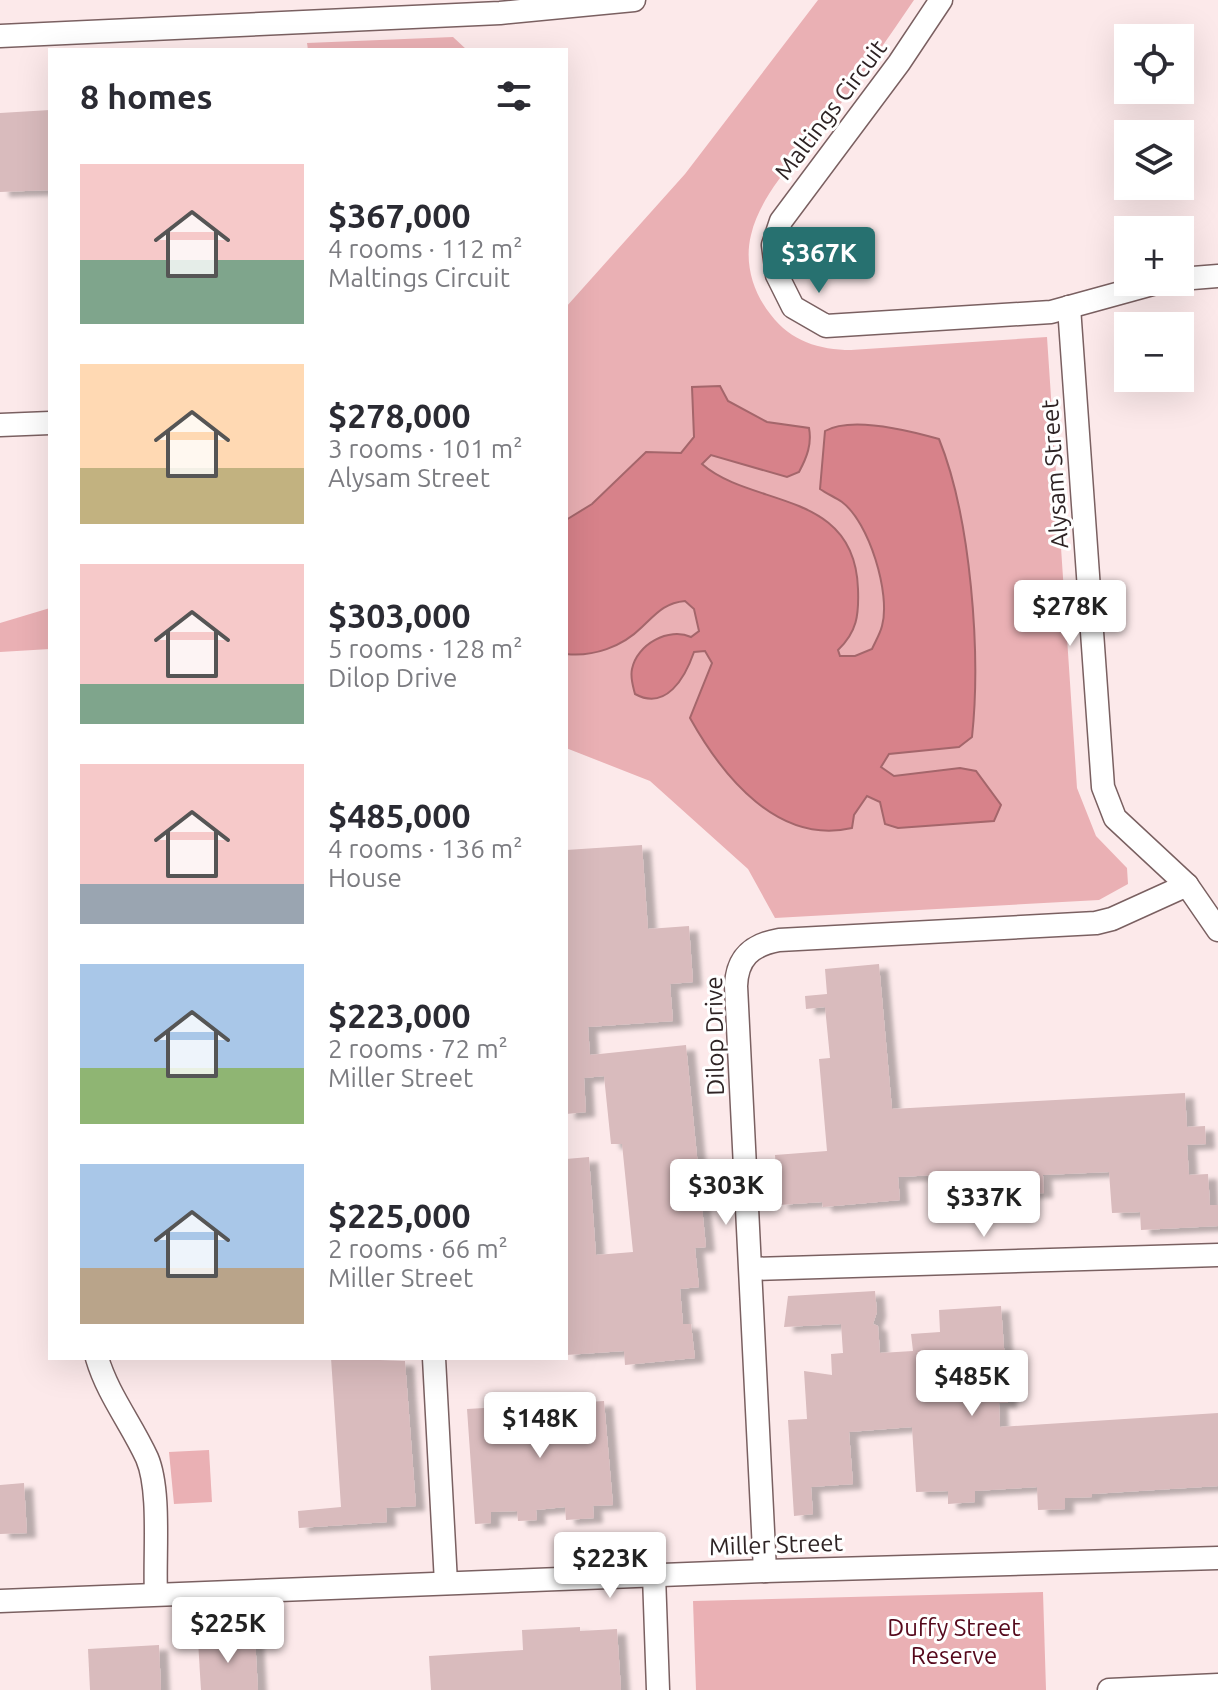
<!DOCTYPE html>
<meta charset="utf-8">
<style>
:root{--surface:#fff;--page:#f2f2f3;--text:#2b2b33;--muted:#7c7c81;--accent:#277170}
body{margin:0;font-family:Ubuntu,sans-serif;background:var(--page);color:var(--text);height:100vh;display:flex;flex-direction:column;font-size:30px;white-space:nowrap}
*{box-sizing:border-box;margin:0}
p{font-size:26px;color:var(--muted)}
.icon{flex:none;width:44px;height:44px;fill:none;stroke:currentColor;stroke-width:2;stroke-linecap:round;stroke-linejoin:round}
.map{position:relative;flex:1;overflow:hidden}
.drawer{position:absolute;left:48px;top:48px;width:520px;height:1312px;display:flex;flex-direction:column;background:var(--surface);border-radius:0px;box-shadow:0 8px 32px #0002}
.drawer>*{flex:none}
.fabs{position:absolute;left:1114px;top:24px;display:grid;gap:16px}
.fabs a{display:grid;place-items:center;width:80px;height:80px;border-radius:0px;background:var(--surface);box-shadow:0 8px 32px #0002;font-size:40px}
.price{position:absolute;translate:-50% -68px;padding:0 18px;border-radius:8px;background:#fff;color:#222;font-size:26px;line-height:52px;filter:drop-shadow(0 2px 4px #0008)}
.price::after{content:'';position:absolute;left:50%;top:48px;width:24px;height:18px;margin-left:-12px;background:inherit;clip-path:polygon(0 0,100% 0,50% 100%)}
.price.active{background:var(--accent);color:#fff}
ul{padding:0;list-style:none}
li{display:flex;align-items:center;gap:24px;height:200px;padding:0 32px}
li span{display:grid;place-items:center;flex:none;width:224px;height:160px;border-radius:0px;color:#555}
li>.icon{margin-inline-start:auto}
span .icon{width:96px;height:96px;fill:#fffc;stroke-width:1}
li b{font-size:34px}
h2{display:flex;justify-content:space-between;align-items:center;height:96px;padding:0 32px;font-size:34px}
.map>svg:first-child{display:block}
.green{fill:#eab0b4}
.water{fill:#d7828a;stroke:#a4666b;stroke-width:2}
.building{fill:#d9bbbd;filter:url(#shadow)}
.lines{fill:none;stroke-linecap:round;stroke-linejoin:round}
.minor-casing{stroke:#7a6061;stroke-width:25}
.minor{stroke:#fff;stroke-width:22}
.labels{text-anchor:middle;stroke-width:6;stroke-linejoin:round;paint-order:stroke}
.street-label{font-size:24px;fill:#2e2324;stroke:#fff}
.park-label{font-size:24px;fill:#55081b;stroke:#fff}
</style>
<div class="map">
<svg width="1218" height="1690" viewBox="0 0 1218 1690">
<defs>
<filter id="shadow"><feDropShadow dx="9" dy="5" stdDeviation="2" flood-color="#0004"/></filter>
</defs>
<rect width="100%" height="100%" fill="#fce9ea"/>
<g class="green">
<path d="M818 0H914C889 37 863 74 836 110 808 147 762 188 751 235 744 263 753 293 771 315 791 341 819 350 851 350L1047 337 1077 788 1096 836 1127 868 1128 884 1099 900 775 918 748 869 650 781 566 748V307L685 174Z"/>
<path d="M453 37 467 50H308L307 43Z"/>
<path d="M50 608V649L0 652V623Z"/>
<path d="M209 1450 212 1502 174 1504 169 1452Z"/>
<path d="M1043 1592 1046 1690H696L693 1601Z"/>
</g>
<path class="water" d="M720 386 728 401 767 422 809 428C812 444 807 457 799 472L787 477 711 455 702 464C752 508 855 489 858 589 859 615 857 632 838 650L840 656H855L872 649C875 642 880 634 882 626 891 594 869 522 842 502 835 497 827 494 820 489L825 431C851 416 911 431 939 439 971 518 981 653 972 737L959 747 889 754 881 767 894 776 960 768 976 771 1001 805 994 821 898 828 885 824 880 802 867 796 854 815 852 828C778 845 723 777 690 718L712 663 705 651 694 652C685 678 666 711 635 694 633 686 630 678 632 669 637 644 669 627 691 637L699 631 694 609 685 601C664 603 656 614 642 627 622 647 593 657 566 654V520L592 504 646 452 681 453 694 437 692 387Z"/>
<g class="building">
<path d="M50 110V190L0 192V113Z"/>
<path d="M642 845 648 929 689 926 693 982 670 984 673 1021 588 1027 590 1055 686 1045 706 1247 695 1248 699 1287 680 1289 683 1324H691L695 1358 625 1365 624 1351 566 1355V1159L589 1157 596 1255 633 1252 622 1144H611L604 1076 584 1078 586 1112 566 1114V850Z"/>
<path d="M879 964 892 1109 1185 1093 1187 1127 1205 1126 1206 1144 1187 1145 1189 1175 1208 1174 1210 1205H1218V1226L1141 1230 1140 1212 1112 1213 1109 1172 1043 1175 1044 1193 1019 1194 1017 1175 937 1179 936 1175 898 1177 900 1200 823 1207 822 1202 779 1205 775 1155 827 1151 819 1059 830 1058 825 1007 806 1009 805 996 827 994 825 969Z"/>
<path d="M875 1291 877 1312 873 1324 878 1326 880 1353 913 1351 911 1334 940 1332 939 1310 1001 1306 1008 1403H999L1000 1427 1218 1413V1486L1092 1494V1497L1065 1498V1509L1038 1510 1037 1487 975 1491V1502L948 1504V1491L916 1492 912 1427 849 1432 853 1484 811 1487 813 1514 794 1516 788 1420 807 1419 804 1371 832 1375 831 1354 843 1353 841 1324 784 1327 788 1296Z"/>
<path d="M331 1358 405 1361 416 1506 386 1508 387 1522 299 1528 298 1511 341 1507Z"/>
<path d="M604 1401 613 1505 593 1506 594 1518 566 1520 565 1507 536 1510 537 1520 518 1521 517 1511 491 1512V1523L475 1524 467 1409Z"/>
<path d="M24 1483 27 1533 0 1534V1485Z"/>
<path d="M580 1627V1631L617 1629 621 1690H431L429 1656 523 1650 522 1630Z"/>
<path d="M255 1638 258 1690H201L198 1641Z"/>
<path d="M159 1645 161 1690H90L88 1649Z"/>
</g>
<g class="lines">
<defs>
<g id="minor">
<path d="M941 0 899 63 781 221 773 245 777 275 793 307 826 326 1051 312 1160 282"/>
<path d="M0 36 500 13 634 0"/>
<path d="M1180 279 1218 276"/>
<path d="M1069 307 1103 787 1115 818 1187 885 1218 930"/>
<path d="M0 425 50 423"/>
<path d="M751 1269 1218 1255"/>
<path d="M97 1358C108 1395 131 1423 147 1458 161 1491 154 1556 156 1594"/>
<path d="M434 1358 446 1583"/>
<path d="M765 1571 736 986C737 958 751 945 779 940L1096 923 1112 919 1187 885"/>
<path d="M654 1575 658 1690"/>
<path d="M0 1601 765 1571 1218 1558"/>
<path d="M1109 1690 1218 1685"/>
</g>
</defs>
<use href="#minor" class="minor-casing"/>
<use href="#minor" class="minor"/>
</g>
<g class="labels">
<g class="street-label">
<text transform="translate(831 110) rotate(-53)" y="8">Maltings Circuit</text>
<text transform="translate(1055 474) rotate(-94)" y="8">Alysam Street</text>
<text transform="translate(715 1036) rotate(-91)" y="8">Dilop Drive</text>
<text transform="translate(776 1545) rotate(-2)" y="8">Miller Street</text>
</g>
<g class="park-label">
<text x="954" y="1636">Duffy Street<tspan x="954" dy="28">Reserve</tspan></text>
</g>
</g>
</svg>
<div class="fabs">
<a><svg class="icon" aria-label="locate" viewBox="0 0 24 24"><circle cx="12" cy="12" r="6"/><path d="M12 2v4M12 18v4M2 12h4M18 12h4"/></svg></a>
<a><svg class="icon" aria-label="layers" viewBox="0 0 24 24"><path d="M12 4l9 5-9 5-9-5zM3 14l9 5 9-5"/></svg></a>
<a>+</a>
<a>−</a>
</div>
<b class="price active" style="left:819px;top:295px">$367K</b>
<b class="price" style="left:1070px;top:648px">$278K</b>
<b class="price" style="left:726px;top:1227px">$303K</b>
<b class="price" style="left:984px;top:1239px">$337K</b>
<b class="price" style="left:972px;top:1418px">$485K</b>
<b class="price" style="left:540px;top:1460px">$148K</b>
<b class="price" style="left:610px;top:1600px">$223K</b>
<b class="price" style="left:228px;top:1665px">$225K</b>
<section class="drawer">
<h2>8 homes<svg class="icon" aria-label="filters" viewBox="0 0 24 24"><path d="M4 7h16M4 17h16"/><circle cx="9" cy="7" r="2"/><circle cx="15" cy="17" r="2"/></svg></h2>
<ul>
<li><span style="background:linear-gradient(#f6c9c9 60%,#7fa58c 0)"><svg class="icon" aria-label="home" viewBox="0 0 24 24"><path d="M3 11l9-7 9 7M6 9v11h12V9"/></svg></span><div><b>$367,000</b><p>4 rooms · 112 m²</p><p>Maltings Circuit</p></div></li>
<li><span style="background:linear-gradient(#ffd9b3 65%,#c2b280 0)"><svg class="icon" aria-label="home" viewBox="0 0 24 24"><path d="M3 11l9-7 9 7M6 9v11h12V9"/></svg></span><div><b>$278,000</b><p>3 rooms · 101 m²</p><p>Alysam Street</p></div></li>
<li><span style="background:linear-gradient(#f6c9c9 75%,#7fa58c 0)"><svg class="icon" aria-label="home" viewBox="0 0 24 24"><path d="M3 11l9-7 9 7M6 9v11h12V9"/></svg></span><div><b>$303,000</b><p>5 rooms · 128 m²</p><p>Dilop Drive</p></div></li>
<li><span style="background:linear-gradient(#f6c9c9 75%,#9aa5b1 0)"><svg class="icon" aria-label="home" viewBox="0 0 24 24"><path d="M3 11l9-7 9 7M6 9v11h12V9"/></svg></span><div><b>$485,000</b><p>4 rooms · 136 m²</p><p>House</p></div></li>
<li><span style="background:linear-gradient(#a9c7e8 65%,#8fb573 0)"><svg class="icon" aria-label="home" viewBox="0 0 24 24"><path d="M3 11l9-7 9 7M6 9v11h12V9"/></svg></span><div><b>$223,000</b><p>2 rooms · 72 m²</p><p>Miller Street</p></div></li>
<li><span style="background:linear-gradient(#a9c7e8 65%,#b9a48a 0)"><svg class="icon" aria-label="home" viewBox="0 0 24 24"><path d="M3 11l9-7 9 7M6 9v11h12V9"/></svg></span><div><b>$225,000</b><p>2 rooms · 66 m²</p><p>Miller Street</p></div></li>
</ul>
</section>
</div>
